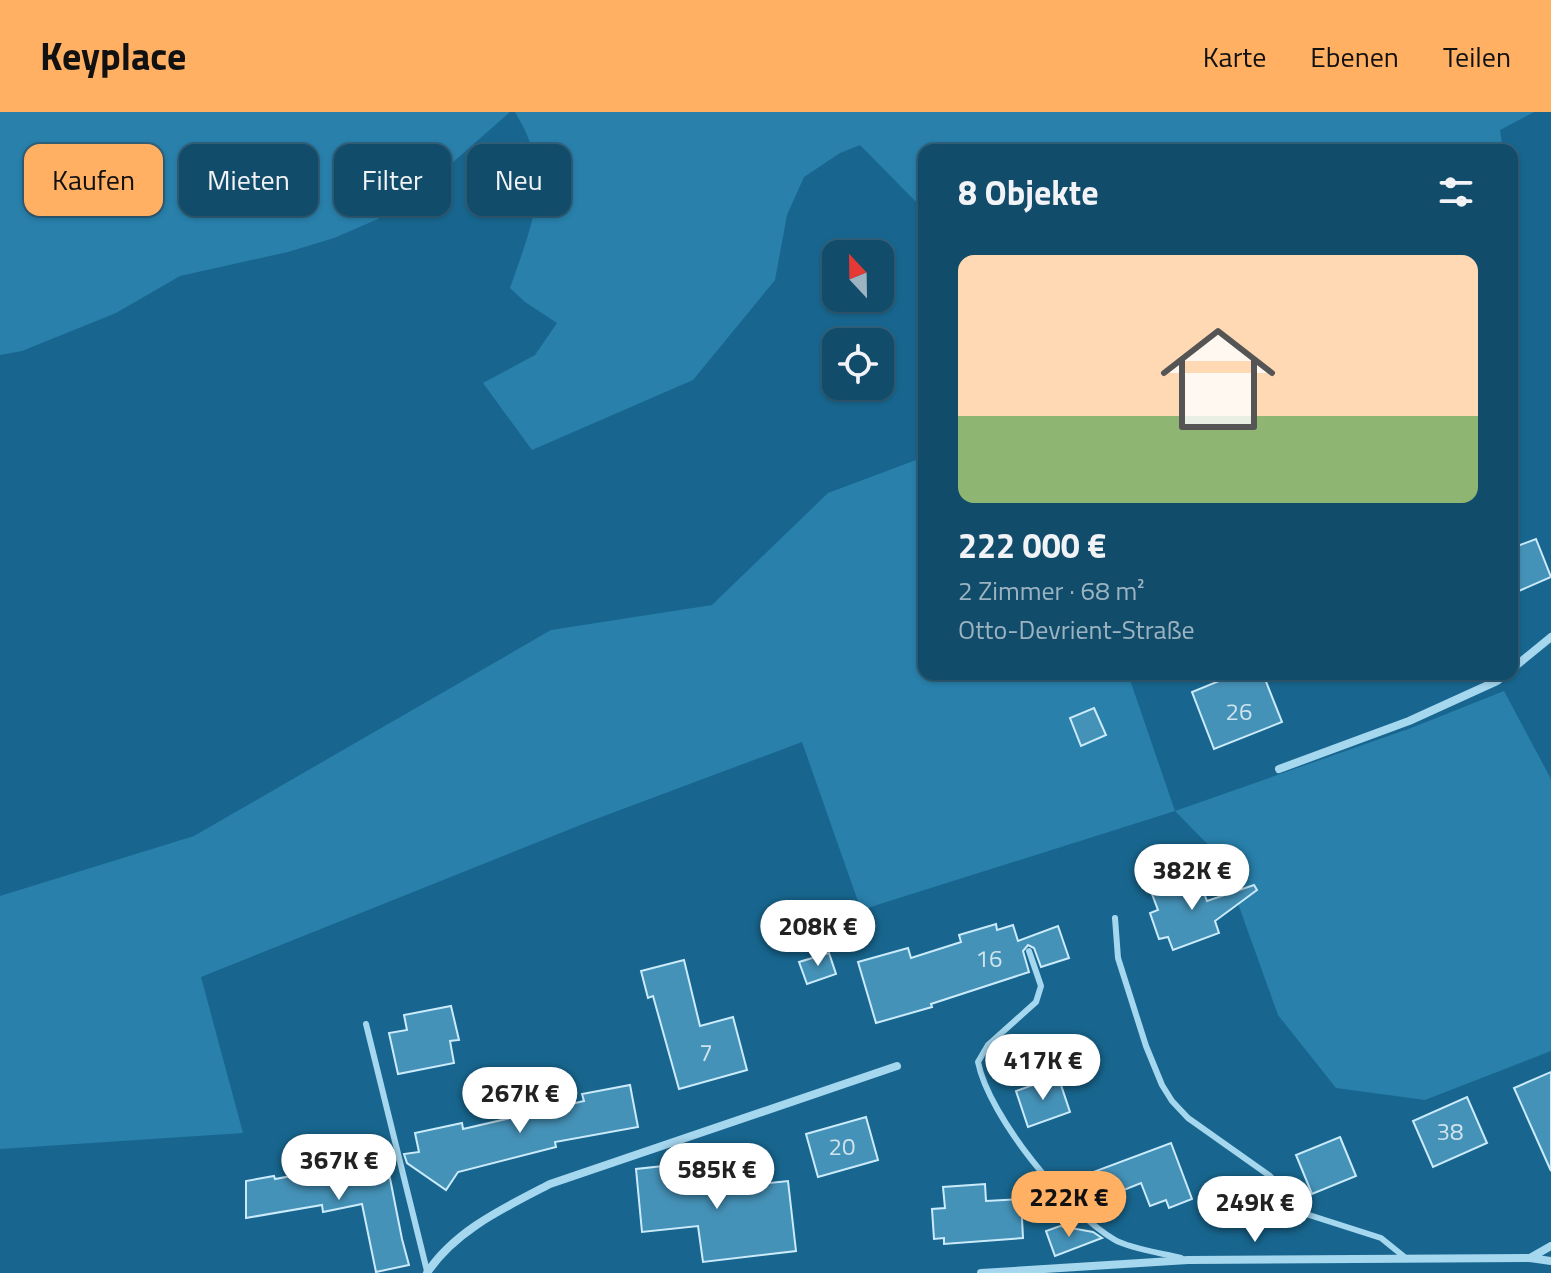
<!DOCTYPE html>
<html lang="de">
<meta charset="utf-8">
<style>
:root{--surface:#124c6b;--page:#1f5673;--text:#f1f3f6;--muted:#9cb4c1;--line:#31637e;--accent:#ffb063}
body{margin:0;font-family:"Titillium Web",sans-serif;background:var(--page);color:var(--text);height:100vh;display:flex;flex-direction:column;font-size:30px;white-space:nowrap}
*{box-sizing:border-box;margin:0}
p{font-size:26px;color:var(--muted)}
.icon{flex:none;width:44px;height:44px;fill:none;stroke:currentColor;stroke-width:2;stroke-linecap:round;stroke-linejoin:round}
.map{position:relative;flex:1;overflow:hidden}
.details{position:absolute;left:918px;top:32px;width:600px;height:536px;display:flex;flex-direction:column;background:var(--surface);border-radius:16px;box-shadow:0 2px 6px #0004,0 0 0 2px var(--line)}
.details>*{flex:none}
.guide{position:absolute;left:24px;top:32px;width:760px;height:72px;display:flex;gap:16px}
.needle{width:52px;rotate:338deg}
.buttons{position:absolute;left:822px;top:128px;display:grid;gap:16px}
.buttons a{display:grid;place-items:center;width:72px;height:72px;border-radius:16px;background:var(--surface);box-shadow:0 2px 6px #0004,0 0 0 2px var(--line);font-size:40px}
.price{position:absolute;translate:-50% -68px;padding:0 18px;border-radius:28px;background:#fff;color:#222;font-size:26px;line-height:52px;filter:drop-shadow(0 2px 4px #0008)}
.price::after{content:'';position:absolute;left:50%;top:48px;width:24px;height:18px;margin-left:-12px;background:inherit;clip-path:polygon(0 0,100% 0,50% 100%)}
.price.selected{background:var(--accent);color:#111}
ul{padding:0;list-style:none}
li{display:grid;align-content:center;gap:16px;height:424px;padding:0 40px}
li+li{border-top:2px solid var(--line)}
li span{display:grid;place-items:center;height:248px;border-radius:16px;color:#555}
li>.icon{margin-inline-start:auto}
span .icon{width:144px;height:144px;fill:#fffc;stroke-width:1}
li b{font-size:34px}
h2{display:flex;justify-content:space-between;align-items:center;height:96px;padding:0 40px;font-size:34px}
.chip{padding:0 28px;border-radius:16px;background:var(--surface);box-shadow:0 2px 6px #0004,0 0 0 2px var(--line);font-size:28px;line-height:72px}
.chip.selected{background:var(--accent);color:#111}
header{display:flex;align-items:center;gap:48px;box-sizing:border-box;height:112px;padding:0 40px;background:var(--accent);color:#111}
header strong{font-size:38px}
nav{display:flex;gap:44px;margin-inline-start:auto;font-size:28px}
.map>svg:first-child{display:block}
.green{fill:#2880ab}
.building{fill:#4592b8;stroke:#cbebfb;stroke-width:2}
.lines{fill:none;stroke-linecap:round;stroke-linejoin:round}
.lane{stroke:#a5d7ef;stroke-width:6}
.street{stroke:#a5d7ef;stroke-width:8}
.labels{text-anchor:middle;stroke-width:7;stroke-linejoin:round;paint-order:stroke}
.number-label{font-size:24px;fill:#d0e4ed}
</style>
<header>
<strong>Keyplace</strong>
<nav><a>Karte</a><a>Ebenen</a><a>Teilen</a></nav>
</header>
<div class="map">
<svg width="1551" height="1161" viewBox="0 0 1551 1161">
<rect width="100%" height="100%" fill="#18668f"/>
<g class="green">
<path d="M0 0H510L426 74 378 107 334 126 288 140 180 164 116 201 22 239 0 243Z"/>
<path d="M515 0H1534L1500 18 1503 38H924V98L860 33 840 41 804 65 787 103 775 168 693 268 532 338 483 271 535 243 557 211 525 190 510 176C533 109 555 65 515 0Z"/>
<path d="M924 345V562H1128L1175 699 1411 616 1504 579 1551 667V939L1425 988 1336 976 1278 903 1222 747 1175 699 861 798 802 630 588 710 201 865 243 1021 0 1037V784L194 724 551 518 712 493 828 381Z"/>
</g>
<g class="building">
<path d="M1536 427 1551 465 1512 482V436Z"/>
<path d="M1236 562H1263L1282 610 1214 637 1192 580Z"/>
<path d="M1094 596 1106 623 1081 634 1070 606Z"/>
<path d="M1198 765 1207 789 1254 773 1257 778 1215 809 1219 821 1173 838 1168 825 1159 827 1150 801 1158 798 1152 782Z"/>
<path d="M996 812 997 818 1013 813 1018 829 1058 814 1069 846 1041 855 1034 836 1028 833 1023 839 1029 860 931 892 932 895 876 911 858 850 908 836 911 846 961 830 959 823Z"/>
<path d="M829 841 836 862 807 872 799 850Z"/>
<path d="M684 848 700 914 733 905 747 958 679 977 653 884 648 886 641 859Z"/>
<path d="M451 894 459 928 450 929 454 951 398 962 389 921 407 918 404 903Z"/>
<path d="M1551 960V1059L1514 976Z"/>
<path d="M1058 964 1070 1000 1028 1015 1016 979Z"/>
<path d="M630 973 638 1015 555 1030 556 1035 458 1060 446 1078 407 1051 404 1042 419 1040 415 1021 462 1011 463 1017 584 989 582 982Z"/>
<path d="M1467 985 1487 1031 1433 1055 1413 1009Z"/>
<path d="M866 1005 878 1048 818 1065 806 1022Z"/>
<path d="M1340 1025 1356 1064 1312 1082 1296 1043Z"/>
<path d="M1171 1031 1192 1087 1169 1096 1166 1088 1150 1094 1141 1071 1099 1088 1088 1062Z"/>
<path d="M386 1046 402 1127 409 1153 376 1160 362 1092 323 1100 322 1093 246 1106V1069L274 1064 275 1067Z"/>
<path d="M710 1049 713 1077 788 1069 796 1139 703 1150 698 1114 642 1120 636 1057Z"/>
<path d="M985 1072 986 1089 1021 1087 1023 1126 944 1132V1126L934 1127 932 1097 945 1096 943 1075Z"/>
<path d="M1060 1114 1093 1120 1102 1126 1055 1144 1046 1119Z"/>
</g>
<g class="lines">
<g class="lane">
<path d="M1115 806 1118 846 1146 934 1162 973 1172 989 1188 1006 1270 1064 1306 1102 1381 1126 1407 1147"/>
<path d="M1029 839 1041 874 1036 890 988 933 978 950C989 1005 1067 1100 1115 1128 1131 1137 1162 1141 1181 1146"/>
<path d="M366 912 427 1159"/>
</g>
<g class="street">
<path d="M1512 557 1551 525"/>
<path d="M1279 657 1409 609 1497 569 1506 562"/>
<path d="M1530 1146 1551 1134"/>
<path d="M427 1161C455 1118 506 1095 550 1072L897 954"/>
<path d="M981 1161 1188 1148 1530 1146 1551 1149"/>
</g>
</g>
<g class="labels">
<g class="number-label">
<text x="1239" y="608">26</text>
<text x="989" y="855">16</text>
<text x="706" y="949">7</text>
<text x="1450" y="1028">38</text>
<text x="842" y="1043">20</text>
</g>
</g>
</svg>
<div class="buttons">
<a><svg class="needle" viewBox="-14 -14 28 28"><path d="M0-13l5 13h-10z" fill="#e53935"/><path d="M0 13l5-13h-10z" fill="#9cb4c1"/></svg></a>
<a><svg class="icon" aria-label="locate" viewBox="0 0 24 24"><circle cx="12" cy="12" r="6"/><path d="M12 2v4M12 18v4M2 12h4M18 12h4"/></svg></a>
</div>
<b class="price" style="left:1192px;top:800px">382K €</b>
<b class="price" style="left:818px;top:856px">208K €</b>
<b class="price" style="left:1043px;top:990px">417K €</b>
<b class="price" style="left:520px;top:1023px">267K €</b>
<b class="price" style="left:339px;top:1090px">367K €</b>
<b class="price" style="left:717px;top:1099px">585K €</b>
<b class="price selected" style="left:1069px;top:1127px">222K €</b>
<b class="price" style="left:1255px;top:1132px">249K €</b>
<div class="guide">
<a class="chip selected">Kaufen</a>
<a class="chip">Mieten</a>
<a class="chip">Filter</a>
<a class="chip">Neu</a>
</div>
<section class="details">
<h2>8 Objekte<svg class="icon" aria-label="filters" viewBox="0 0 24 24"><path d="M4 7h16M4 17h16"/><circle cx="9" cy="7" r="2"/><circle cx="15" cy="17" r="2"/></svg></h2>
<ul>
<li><span style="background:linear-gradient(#ffd9b3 65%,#8fb573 0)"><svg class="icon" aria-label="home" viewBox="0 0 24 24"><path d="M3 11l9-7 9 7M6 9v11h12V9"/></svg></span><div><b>222 000 €</b><p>2 Zimmer · 68 m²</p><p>Otto-Devrient-Straße</p></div></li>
</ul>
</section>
</div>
